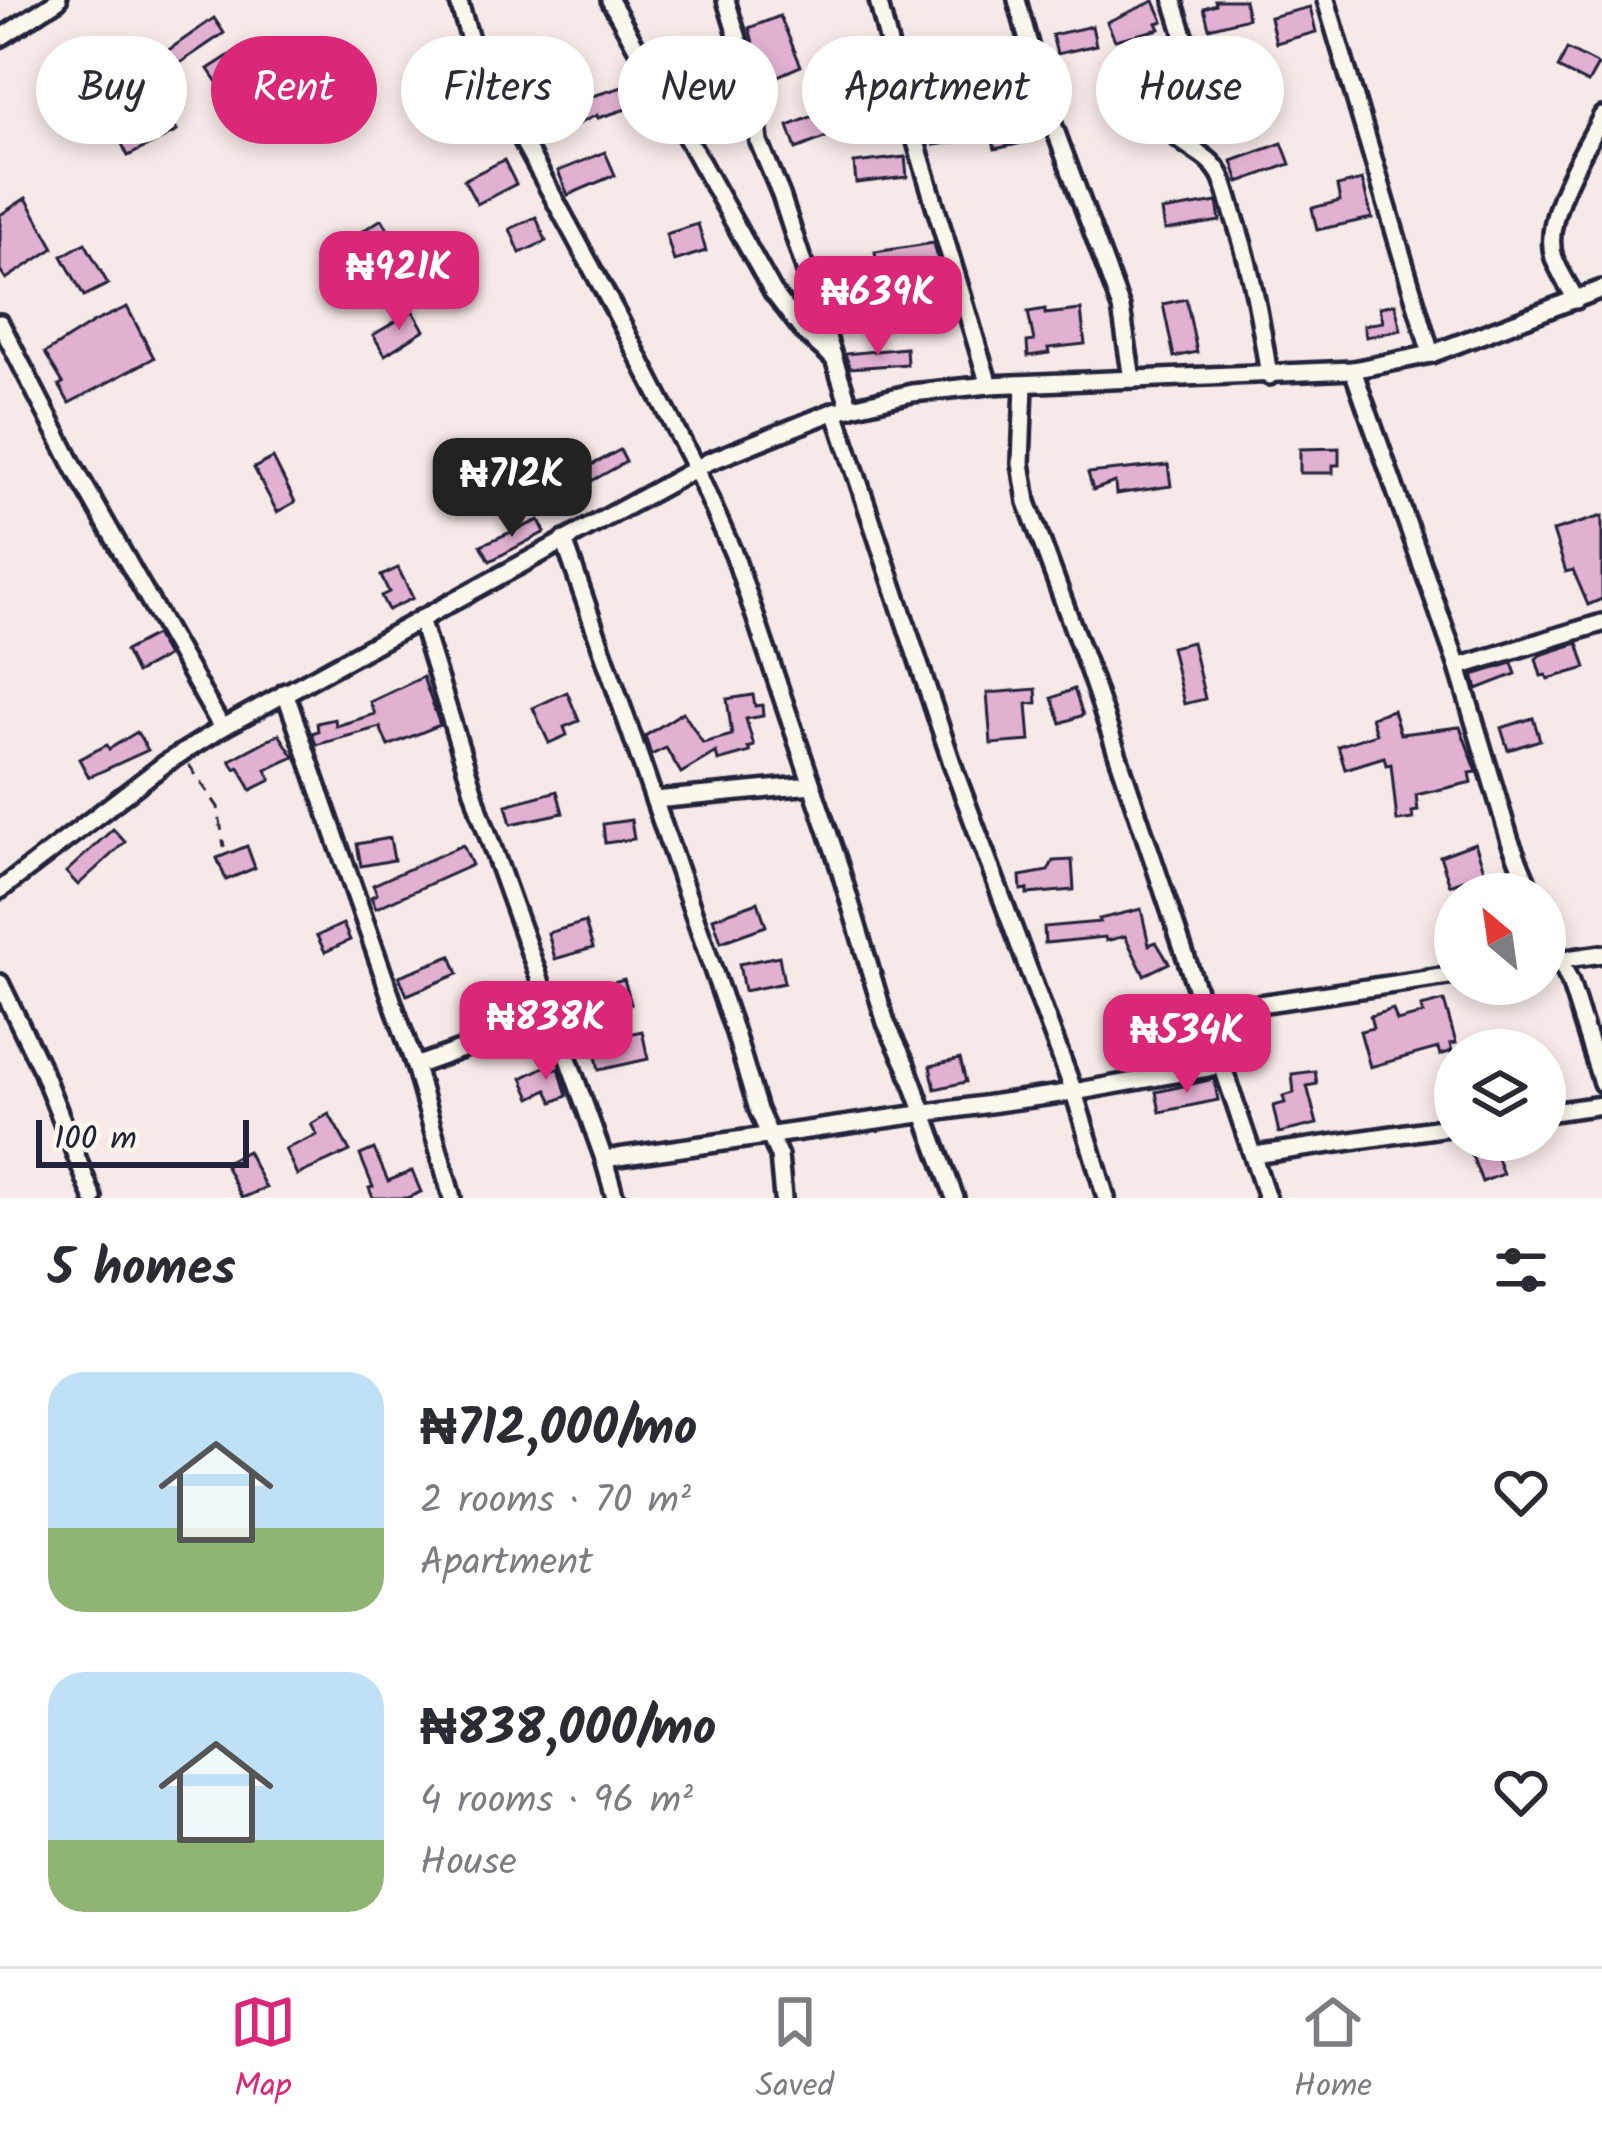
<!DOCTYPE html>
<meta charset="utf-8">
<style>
:root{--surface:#fff;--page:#f7f7f7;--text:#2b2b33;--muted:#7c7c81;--line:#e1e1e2;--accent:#db2777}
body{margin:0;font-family:Kalam,sans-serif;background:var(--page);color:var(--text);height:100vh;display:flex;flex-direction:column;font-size:45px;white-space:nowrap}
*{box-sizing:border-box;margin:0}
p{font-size:39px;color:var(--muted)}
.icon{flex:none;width:66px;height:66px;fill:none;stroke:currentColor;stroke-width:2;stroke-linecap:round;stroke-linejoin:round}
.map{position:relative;height:1198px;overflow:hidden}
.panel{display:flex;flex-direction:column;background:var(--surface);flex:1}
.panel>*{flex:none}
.guide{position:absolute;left:36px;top:36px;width:1530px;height:108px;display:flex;gap:24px}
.needle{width:78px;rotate:331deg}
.buttons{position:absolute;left:1434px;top:873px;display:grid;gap:24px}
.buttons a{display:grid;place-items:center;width:132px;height:132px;border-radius:50%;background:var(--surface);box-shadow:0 6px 18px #0003;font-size:60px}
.scale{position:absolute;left:36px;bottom:30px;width:213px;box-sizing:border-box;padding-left:12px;border:6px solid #22223b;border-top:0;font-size:33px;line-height:42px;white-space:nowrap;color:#22223b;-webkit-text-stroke:9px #fbf7ec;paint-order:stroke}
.price{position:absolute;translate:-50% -102px;padding:0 27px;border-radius:24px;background:var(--accent);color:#fff;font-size:39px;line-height:78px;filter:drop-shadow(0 3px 6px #0008)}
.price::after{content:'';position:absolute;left:50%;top:72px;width:36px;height:27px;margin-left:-18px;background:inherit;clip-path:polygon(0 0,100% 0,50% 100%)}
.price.selected{background:#222;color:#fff}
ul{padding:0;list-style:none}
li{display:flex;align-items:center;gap:36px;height:300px;padding:0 48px}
li span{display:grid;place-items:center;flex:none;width:336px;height:240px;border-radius:36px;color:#555}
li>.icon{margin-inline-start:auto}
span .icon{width:144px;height:144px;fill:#fffc;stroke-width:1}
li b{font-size:51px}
h2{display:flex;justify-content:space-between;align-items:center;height:144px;padding:0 48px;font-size:51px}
.pill{padding:0 42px;border-radius:54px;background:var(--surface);box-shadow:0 6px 18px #0003;font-size:42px;line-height:108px}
.pill.selected{background:var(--accent);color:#fff}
.menu{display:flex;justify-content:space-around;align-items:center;height:168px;border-top:3px solid var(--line);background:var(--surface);font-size:33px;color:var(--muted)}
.menu a{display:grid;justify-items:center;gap:6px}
.menu .selected{color:var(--accent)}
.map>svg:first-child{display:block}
.building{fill:#e2b1d2;stroke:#22223b;stroke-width:3}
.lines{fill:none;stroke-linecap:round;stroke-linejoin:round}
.minor-casing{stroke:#22223b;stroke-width:24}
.path{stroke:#22223b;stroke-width:3;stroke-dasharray:12 9;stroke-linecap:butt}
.minor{stroke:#fbf7ec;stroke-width:15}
</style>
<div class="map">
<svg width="1602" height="1198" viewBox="0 0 1602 1198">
<rect width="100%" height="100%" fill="#f6e9e7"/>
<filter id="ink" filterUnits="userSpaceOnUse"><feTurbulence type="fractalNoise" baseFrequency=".00833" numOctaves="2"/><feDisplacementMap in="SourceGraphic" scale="24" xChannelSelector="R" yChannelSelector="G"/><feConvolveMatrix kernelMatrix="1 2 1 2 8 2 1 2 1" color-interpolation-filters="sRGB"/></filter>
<g filter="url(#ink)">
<g class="building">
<path d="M1215 0H1244L1248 18 1209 28 1204 8 1216 4Z"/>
<path d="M1154 1 1163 21 1157 23 1160 29 1115 40 1107 22Z"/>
<path d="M1310 7 1316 32 1276 43 1270 17Z"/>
<path d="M780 16 801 66 764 82 749 28Z"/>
<path d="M214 18 224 33 177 65 167 51Z"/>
<path d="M1092 26 1096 45 1057 54 1052 35Z"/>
<path d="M1164 39 1173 58 1125 79 1117 60Z"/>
<path d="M874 47V68L842 70 841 48Z"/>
<path d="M1567 49 1598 65 1588 83 1558 68Z"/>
<path d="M236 51 248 71 221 88 208 69Z"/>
<path d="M462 70 475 95 428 120 415 95Z"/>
<path d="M295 79 314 109 326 100 338 117 317 132 301 110 278 125 262 101Z"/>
<path d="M639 82 645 103 598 118 597 115 558 133 549 114 579 100Z"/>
<path d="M828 110 837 133 796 149 788 126Z"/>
<path d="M169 115 177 131 128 156 120 140Z"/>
<path d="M958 116 962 141 934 145 930 121Z"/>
<path d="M1032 120 1036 140 995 149 990 129Z"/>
<path d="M1282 143 1290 164 1239 182 1232 161Z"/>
<path d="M605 152 615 175 568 195 558 171Z"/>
<path d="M905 157 907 177 856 183 854 163Z"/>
<path d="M504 160 516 184 477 204 464 180Z"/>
<path d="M1362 180 1372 218 1317 230 1312 208 1340 201 1337 186Z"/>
<path d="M26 198 54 248 6 279 0 270V215Z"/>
<path d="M1217 202 1220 221 1165 230 1162 211Z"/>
<path d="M536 217 546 241 520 253 510 229Z"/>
<path d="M382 219 394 239 348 267 336 247Z"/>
<path d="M698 224 706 251 674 261 666 234Z"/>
<path d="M85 243 108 284 84 296 62 256Z"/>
<path d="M934 243 940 270 879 279 875 252Z"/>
<path d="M1186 299 1197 352 1174 357 1163 304Z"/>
<path d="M1395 304 1401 330 1366 337 1364 325 1383 322 1380 307Z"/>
<path d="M127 307 154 358 69 403 59 385 63 383 45 353 94 322Z"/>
<path d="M1045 309V314L1081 310 1085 344 1048 348 1049 353 1028 356 1027 342 1034 341 1028 312Z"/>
<path d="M413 311 424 330 385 355 373 335Z"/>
<path d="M906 348 907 364 850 368 845 354Z"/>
<path d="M1339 448V465H1333V473H1300V449Z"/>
<path d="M620 450 626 462 552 503 546 489Z"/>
<path d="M273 458 295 502 277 512 254 468Z"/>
<path d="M1168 465 1171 486 1116 494 1115 482 1093 490 1088 473Z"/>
<path d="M1602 516V599L1588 605 1573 570 1566 572 1553 531Z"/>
<path d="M539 520 545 532 490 561 481 545Z"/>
<path d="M398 568 413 598 388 610 381 596 389 592 381 576Z"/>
<path d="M155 635 167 656 136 673 125 651Z"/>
<path d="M1192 642 1205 699 1184 704 1171 647Z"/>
<path d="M1578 643 1586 668 1548 679 1546 675 1541 676 1536 659 1540 655Z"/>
<path d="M1512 663 1516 674 1477 689 1473 675Z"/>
<path d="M423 677 440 725 388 746 380 727 316 745 312 733 318 731 317 723 335 719 336 726 375 714 370 702Z"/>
<path d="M1036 689 1037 703 1027 704 1030 741 991 744 987 693Z"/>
<path d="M1074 689 1083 715 1061 723 1052 698Z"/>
<path d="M567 692 579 721 564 727 567 735 549 743 533 708Z"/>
<path d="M753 695 755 706 762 705 763 716 746 719 754 746 748 748 750 752 718 761 716 752 681 773 666 748 651 755 645 736 683 712 703 743 732 735 727 699Z"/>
<path d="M1393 710 1400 734 1460 727 1477 772 1470 773 1472 782 1416 795 1418 811 1412 812 1413 819 1397 821 1391 764 1386 765 1384 757 1345 769 1338 746 1376 734 1371 717Z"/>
<path d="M1533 718 1540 740 1508 750 1501 728Z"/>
<path d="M137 732 148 750 89 777 79 759 107 745 109 749Z"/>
<path d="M279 734 294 757 266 770 271 780 251 790 239 767 235 769 230 760Z"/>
<path d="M557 791 563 813 511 824 506 805Z"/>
<path d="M631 820 634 839 605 843 603 824Z"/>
<path d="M113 829 125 842 78 885 66 872Z"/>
<path d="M390 838 394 860 361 866 357 844Z"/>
<path d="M1475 843 1485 872 1450 885 1440 856Z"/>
<path d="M463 845 472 865 376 908 371 897 377 894 373 885Z"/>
<path d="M247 846 255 868 226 880 217 858Z"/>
<path d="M1072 860 1074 890 1027 894V889L1021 890 1020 876 1048 871 1053 861Z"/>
<path d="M758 902 766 926 721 942 713 918Z"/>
<path d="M1141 909 1149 945 1156 942 1169 963 1144 975 1125 936 1106 941 1105 937 1045 943 1044 927 1100 922 1099 919Z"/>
<path d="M585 922 593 948 555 959 548 933Z"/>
<path d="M343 924 350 940 325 952 317 936Z"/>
<path d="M451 956 458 974 407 995 399 976Z"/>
<path d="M779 956 784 983 744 991 739 964Z"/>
<path d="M624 979 631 1004 583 1017 576 992Z"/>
<path d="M1175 1001 1179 1020 1136 1031 1132 1011Z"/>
<path d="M1444 1001 1456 1043 1450 1044 1452 1051 1440 1055 1438 1048 1370 1067 1360 1031 1373 1028 1370 1016 1393 1009 1397 1021 1423 1014 1421 1007Z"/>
<path d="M642 1031 648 1059 599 1070 593 1042Z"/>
<path d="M960 1059 966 1082 935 1089 930 1066Z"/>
<path d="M552 1063 555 1070 559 1068 567 1096 553 1102 547 1090 531 1098 522 1078Z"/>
<path d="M1315 1071 1317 1084 1307 1086 1317 1124 1279 1133 1273 1106 1285 1103 1283 1096 1294 1093 1292 1074Z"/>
<path d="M1214 1079 1218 1100 1160 1112 1156 1092Z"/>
<path d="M329 1114 350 1151 297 1175 285 1149 317 1135 311 1124Z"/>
<path d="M1466 1140H1490L1503 1174 1482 1182Z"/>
<path d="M374 1149 388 1181 412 1171 421 1192 407 1198H373L369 1188 373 1187 360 1155Z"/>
<path d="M247 1151 266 1188 242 1198 224 1163Z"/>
</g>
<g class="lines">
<defs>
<g id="minor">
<path d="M458 0 473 49 614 309 696 469 735 557 837 859 886 1023 906 1065 955 1198"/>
<path d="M610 0 773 292 803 331 832 357"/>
<path d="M726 0 753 87 759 142 781 195 850 408"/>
<path d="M878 0 901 92 989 385"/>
<path d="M1017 0 1044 100 1121 308 1132 379"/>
<path d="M1173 0C1188 49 1200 71 1165 114 1169 146 1206 148 1220 174 1227 187 1230 205 1235 219 1252 271 1261 322 1269 376"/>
<path d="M1326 0 1431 354"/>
<path d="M0 38 58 0"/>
<path d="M1576 300C1569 286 1559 272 1554 258 1541 217 1584 152 1602 116"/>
<path d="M0 323 75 469 222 728"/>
<path d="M1353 370 1458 667 1510 841 1532 894"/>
<path d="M1024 385 1021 463 1027 502 1091 676 1267 1198"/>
<path d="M835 411 955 772 1074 1092 1106 1198"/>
<path d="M564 540 735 1033 758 1110 779 1156 783 1198"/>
<path d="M420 619 480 813 604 1159 615 1198"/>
<path d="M1458 667 1602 623"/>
<path d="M285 692 415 1066 452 1198"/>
<path d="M655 800 812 785"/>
<path d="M0 890 166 763 222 728 708 462 835 411 912 393 989 385 1353 370 1431 354 1602 289"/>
<path d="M1545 927 1570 982 1602 1083"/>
<path d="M1545 962 1602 954"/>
<path d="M0 983 42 1070 93 1198"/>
<path d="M1205 1012 1455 975"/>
<path d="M415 1066 471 1046 550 1009"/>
<path d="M1545 1113 1602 1105"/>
<path d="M1254 1155 1455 1126"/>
<path d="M604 1159 1074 1092 1224 1065"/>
</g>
</defs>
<use href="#minor" class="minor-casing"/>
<path class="path" d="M189 765 218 807 224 847"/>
<use href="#minor" class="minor"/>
</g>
</g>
</svg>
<div class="buttons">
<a><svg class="needle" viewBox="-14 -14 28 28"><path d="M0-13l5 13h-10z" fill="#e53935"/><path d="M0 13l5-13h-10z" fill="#7c7c81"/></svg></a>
<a><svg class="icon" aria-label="layers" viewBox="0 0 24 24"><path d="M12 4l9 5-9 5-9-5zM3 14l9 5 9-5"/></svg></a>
</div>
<div class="scale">100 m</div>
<b class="price" style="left:399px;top:333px">₦921K</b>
<b class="price" style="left:878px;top:358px">₦639K</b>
<b class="price selected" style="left:512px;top:540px">₦712K</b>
<b class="price" style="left:546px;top:1083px">₦838K</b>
<b class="price" style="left:1187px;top:1096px">₦534K</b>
<div class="guide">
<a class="pill">Buy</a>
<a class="pill selected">Rent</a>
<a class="pill">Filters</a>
<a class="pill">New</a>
<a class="pill">Apartment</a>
<a class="pill">House</a>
</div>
</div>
<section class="panel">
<h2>5 homes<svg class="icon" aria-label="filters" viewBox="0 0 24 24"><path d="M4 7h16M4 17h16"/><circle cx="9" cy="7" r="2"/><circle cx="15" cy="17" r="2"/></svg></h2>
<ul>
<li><span style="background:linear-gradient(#bfe0f5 65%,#8fb573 0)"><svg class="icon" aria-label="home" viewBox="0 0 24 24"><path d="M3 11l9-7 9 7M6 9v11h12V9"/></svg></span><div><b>₦712,000/mo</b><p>2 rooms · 70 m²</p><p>Apartment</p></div><svg class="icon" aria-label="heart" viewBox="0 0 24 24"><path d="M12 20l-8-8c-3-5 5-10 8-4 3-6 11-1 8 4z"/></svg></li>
<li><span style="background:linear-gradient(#bfe0f5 70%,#8fb573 0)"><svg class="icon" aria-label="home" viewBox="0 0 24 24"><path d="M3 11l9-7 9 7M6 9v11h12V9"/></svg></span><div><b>₦838,000/mo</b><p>4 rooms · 96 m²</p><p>House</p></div><svg class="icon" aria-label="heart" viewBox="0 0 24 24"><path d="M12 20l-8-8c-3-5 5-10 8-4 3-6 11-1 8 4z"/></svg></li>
</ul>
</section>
<nav class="menu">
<a class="selected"><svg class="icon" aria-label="map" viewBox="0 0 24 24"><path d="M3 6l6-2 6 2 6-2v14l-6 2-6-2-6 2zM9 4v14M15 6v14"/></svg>Map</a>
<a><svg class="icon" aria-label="saved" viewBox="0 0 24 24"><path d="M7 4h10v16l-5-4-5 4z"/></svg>Saved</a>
<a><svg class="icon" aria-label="home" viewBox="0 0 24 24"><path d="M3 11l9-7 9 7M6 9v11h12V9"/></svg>Home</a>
</nav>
